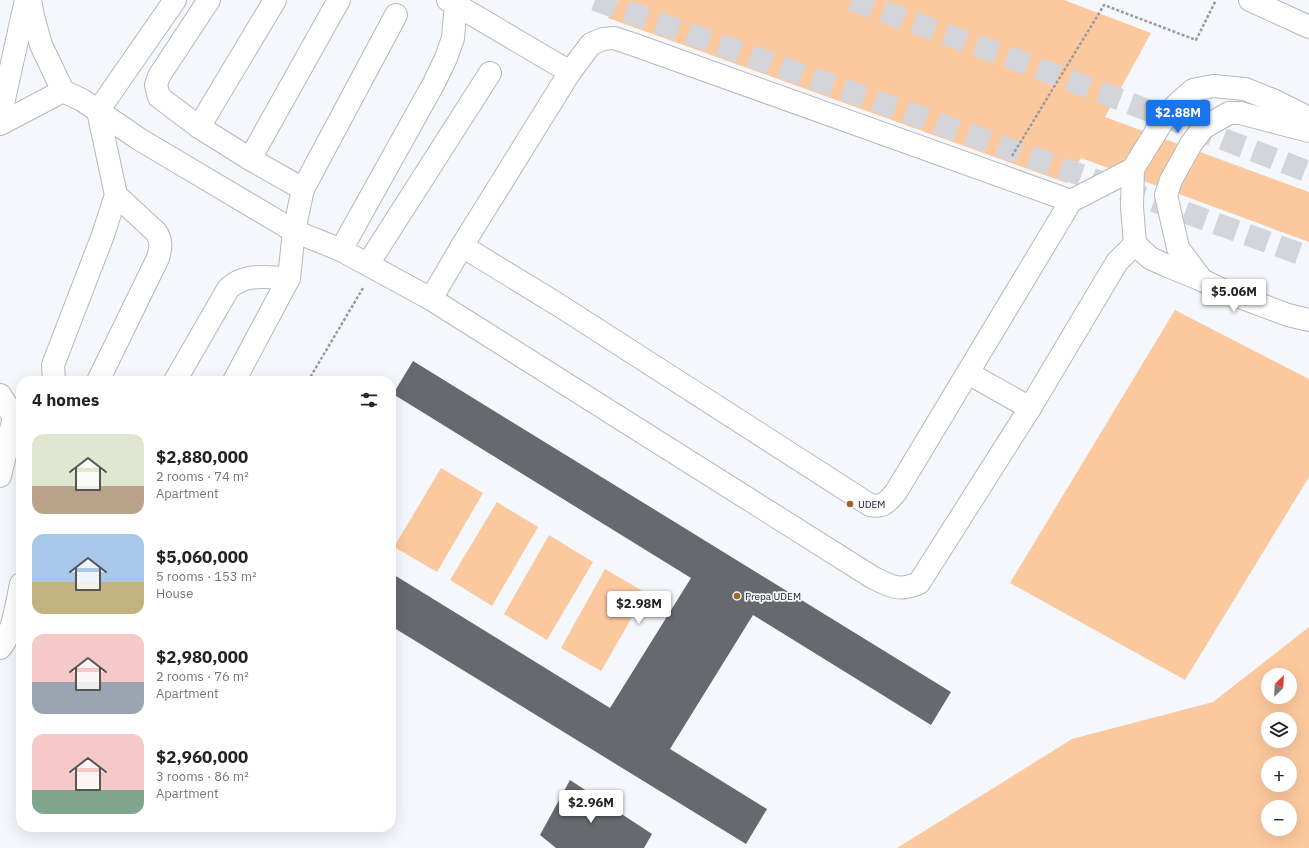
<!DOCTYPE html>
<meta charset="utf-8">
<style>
:root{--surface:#fff;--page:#f2f2f2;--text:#222;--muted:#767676;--accent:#1a73e8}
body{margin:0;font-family:"IBM Plex Sans",sans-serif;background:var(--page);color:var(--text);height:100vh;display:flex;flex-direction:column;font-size:15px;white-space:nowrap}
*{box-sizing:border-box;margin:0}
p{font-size:13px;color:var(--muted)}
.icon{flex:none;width:22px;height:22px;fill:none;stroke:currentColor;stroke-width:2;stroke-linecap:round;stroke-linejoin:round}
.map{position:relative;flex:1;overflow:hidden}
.details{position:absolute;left:16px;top:376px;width:380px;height:456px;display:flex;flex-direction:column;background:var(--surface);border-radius:16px;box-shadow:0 4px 16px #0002}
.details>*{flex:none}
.needle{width:26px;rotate:24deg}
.controls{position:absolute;left:1261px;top:668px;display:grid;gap:8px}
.controls a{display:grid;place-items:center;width:36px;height:36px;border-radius:50%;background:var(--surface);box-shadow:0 4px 16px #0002;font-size:20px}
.price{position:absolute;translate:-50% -34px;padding:0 9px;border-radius:4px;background:#fff;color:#222;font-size:13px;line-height:26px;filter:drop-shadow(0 1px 2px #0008)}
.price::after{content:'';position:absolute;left:50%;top:24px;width:12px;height:9px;margin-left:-6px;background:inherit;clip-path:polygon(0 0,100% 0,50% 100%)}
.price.current{background:var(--accent);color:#fff}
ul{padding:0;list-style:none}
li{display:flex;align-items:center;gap:12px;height:100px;padding:0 16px}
li span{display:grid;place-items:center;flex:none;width:112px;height:80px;border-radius:12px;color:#555}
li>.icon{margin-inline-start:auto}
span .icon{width:48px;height:48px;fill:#fffc;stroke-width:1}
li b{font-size:17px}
h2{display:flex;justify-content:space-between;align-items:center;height:48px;padding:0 16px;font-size:17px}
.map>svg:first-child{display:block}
.green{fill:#fcc99e;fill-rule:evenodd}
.building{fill:#67696e}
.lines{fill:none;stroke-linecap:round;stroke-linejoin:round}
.major-tunnel{stroke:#d3d5da;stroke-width:22;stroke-dasharray:22 11;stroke-linecap:butt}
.minor-casing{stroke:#b6b8be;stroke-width:24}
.path{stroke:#9a9c9f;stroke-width:2.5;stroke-dasharray:3 2;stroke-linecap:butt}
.minor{stroke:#fff;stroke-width:22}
.poi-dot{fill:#9f6325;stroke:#f4f7fc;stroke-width:1.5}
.labels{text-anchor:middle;stroke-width:3.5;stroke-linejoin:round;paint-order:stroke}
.poi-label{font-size:10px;fill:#161718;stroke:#f4f7fc;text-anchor:start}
</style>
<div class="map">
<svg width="1309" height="848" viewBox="0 0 1309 848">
<rect width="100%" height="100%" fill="#f4f7fc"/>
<g class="green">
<path d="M619 0H1064L1151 33 1105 117 1309 192V242L1081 158 1067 183 608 18Z"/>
<path d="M1175 310 1309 379V477L1185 680 1010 583Z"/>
<path d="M441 468 483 493 437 572 394 547Z"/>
<path d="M497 502 538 527 492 606 450 580Z"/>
<path d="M549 535 593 562 547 640 504 614Z"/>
<path d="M605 569 646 593 601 671 561 648Z"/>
<path d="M1309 627V848H897L1072 739 1213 702ZM1268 675H1290V697H1268ZM1268 719H1290V741H1268ZM1268 763H1290V785H1268ZM1268 807H1290V829H1268Z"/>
</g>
<g class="building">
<path d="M413 361 951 692 931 725 753 615 670 749 767 809 746 844 391 626V573L610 708 691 578 393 394Z"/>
<path d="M570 780 652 834 644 848H556L540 835Z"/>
</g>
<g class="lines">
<g class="major-tunnel">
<path d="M595 0 1309 257"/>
<path d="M852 0 1027 64 1309 172"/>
</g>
<defs>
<g id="minor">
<path d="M30 0 33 16 41 45 63 91 82 100 139 139 294 231 341 250 431 299 872 577C890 586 899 592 919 583L1030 408 1117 262 1135 244"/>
<path d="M209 0 159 76 156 85 159 97 199 127 250 159 303 189 294 231 289 278 234 381"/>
<path d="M448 0 570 72"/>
<path d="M1250 0 1309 27"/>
<path d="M0 117 26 0"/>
<path d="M0 124 63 91"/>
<path d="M199 127 275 0"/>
<path d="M1309 131 1240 113H1229L1203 128 1191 144 1171 180 1166 195 1178 248 1202 280 1216 287 1245 299 1288 315 1309 320"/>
<path d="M250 159 339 0"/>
<path d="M303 189 396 15"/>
<path d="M462 246 557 304 870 505C884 508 888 501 896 492L1071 201 1133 169"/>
<path d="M341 250 434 83 446 58 453 38 456 4"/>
<path d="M368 264 490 73"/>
<path d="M1202 280 1170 267 1150 258 1135 244 1132 207 1133 169 1162 122 1177 104 1193 90 1213 86 1245 89 1275 101 1301 114 1309 121"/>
<path d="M431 299 462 246 570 72 591 44 603 39 614 38 635 45 1071 201"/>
<path d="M968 373 1030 408"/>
<path d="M54 381 53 365 103 235 116 195 98 111 175 0"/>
<path d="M98 381 158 258C161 247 162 241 156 232L116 195"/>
<path d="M175 381 228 289C245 272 267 278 289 278"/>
<path d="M0 395 14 417 20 430"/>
<path d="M0 476 14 417"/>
<path d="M0 648C13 634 17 602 21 584"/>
</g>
</defs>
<use href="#minor" class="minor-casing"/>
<g class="path">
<path d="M1012 156 1104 5 1196 40 1216 0"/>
<path d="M308 381 363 288"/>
</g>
<use href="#minor" class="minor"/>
</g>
<g class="poi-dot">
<circle cx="850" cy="504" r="4"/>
<circle cx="737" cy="596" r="4"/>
</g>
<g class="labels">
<g class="poi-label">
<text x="858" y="508">UDEM</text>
<text x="745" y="600">Prepa UDEM</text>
</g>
</g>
</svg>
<div class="controls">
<a><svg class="needle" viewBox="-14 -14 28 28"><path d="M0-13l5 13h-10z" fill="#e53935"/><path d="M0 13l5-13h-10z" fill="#767676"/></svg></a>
<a><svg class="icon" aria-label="layers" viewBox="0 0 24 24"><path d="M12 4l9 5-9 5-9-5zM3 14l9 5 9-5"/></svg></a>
<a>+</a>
<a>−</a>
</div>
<b class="price current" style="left:1178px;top:134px">$2.88M</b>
<b class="price" style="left:1234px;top:313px">$5.06M</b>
<b class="price" style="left:639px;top:625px">$2.98M</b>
<b class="price" style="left:591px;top:824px">$2.96M</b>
<section class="details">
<h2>4 homes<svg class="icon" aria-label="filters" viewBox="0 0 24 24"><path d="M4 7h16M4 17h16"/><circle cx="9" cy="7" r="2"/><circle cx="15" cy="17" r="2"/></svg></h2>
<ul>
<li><span style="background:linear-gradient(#dfe7d0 65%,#b9a48a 0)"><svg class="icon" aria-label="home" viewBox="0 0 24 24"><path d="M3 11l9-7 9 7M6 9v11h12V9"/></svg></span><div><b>$2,880,000</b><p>2 rooms · 74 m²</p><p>Apartment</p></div></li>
<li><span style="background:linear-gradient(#a9c7e8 60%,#c2b280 0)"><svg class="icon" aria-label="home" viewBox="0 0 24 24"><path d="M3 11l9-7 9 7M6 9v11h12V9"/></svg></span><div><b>$5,060,000</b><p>5 rooms · 153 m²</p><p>House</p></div></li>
<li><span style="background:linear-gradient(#f6c9c9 60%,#9aa5b1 0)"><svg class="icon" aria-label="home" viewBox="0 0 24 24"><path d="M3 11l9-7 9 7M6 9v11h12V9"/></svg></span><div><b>$2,980,000</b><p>2 rooms · 76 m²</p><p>Apartment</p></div></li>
<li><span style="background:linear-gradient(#f6c9c9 70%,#7fa58c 0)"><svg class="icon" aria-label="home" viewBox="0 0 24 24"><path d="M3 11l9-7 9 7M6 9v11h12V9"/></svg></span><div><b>$2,960,000</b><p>3 rooms · 86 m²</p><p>Apartment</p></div></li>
</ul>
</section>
</div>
